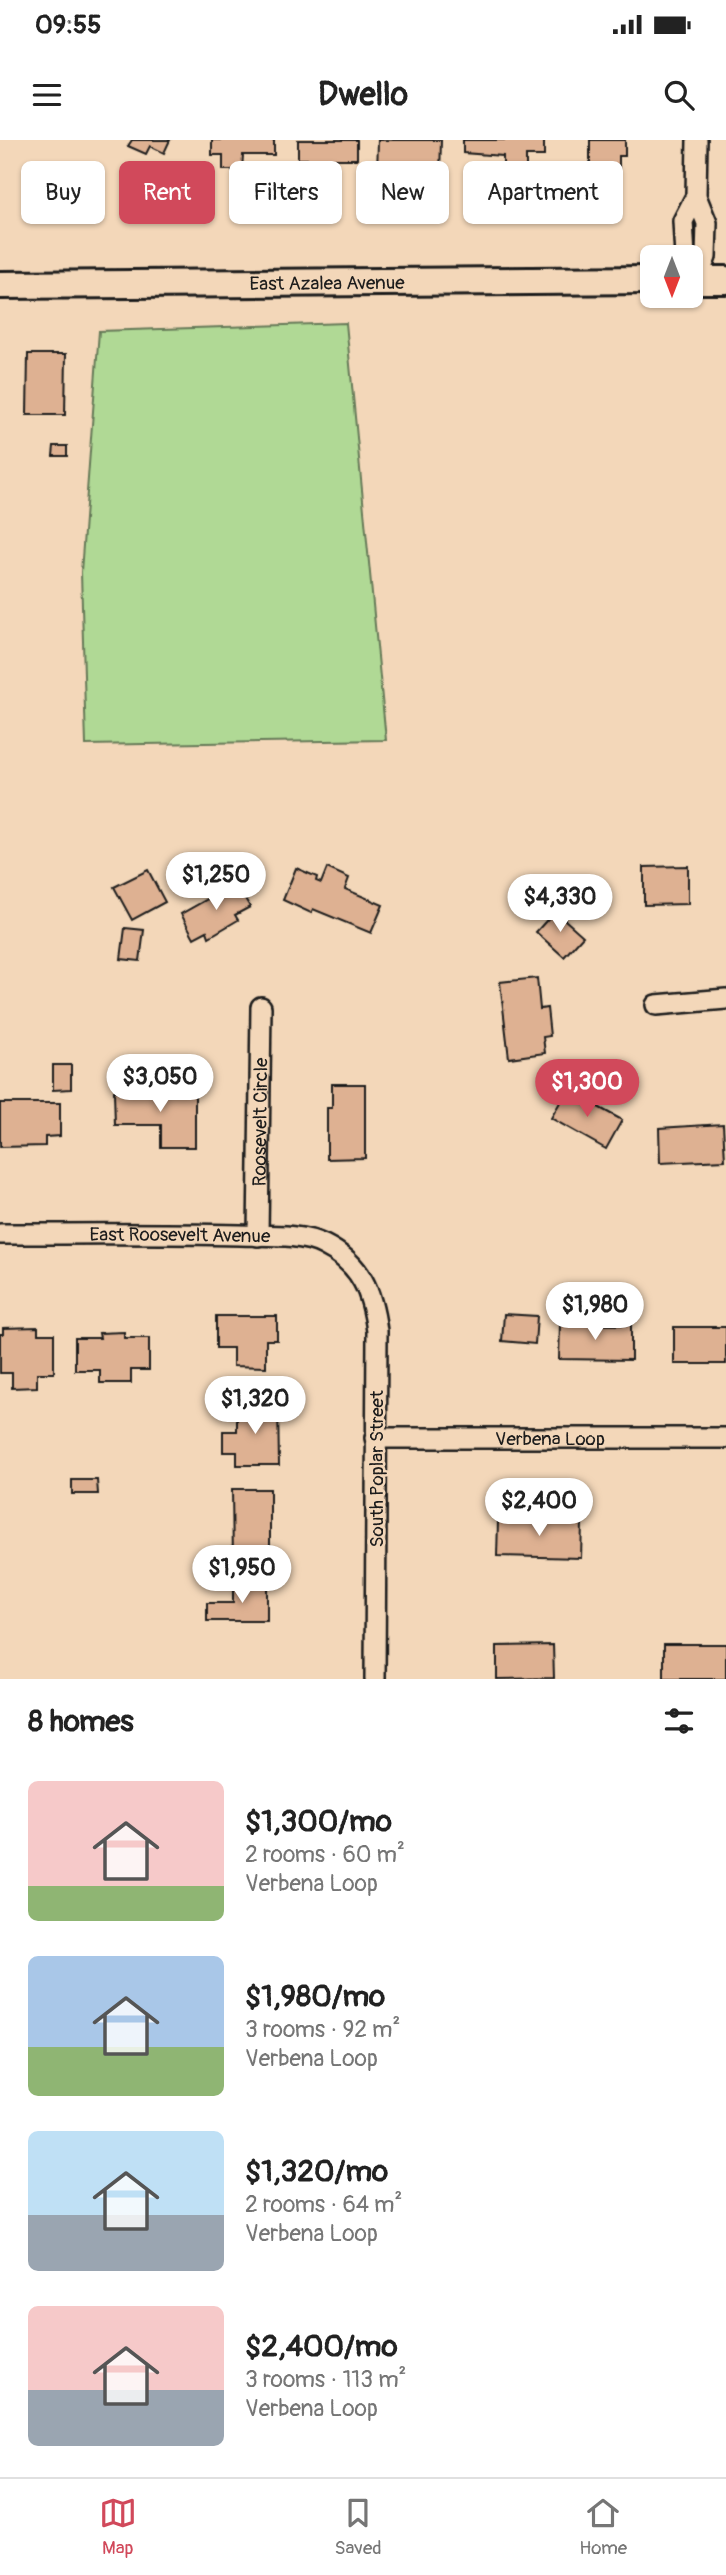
<!DOCTYPE html>
<meta charset="utf-8">
<style>
:root{--surface:#fff;--page:#f2f2f2;--text:#222;--muted:#767676;--line:#e0e0e0;--accent:#d1495b}
body{margin:0;font-family:Pangolin,sans-serif;background:var(--page);color:var(--text);height:100vh;display:flex;flex-direction:column;font-size:26px;white-space:nowrap}
*{box-sizing:border-box;margin:0}
p{font-size:23px;color:var(--muted)}
.icon{flex:none;width:38px;height:38px;fill:none;stroke:currentColor;stroke-width:2;stroke-linecap:round;stroke-linejoin:round}
.map{position:relative;height:1539px;overflow:hidden}
.details{display:flex;flex-direction:column;background:var(--surface);flex:1}
.details>*{flex:none}
.hud{position:absolute;left:21px;top:21px;width:684px;height:63px;display:flex;gap:14px}
.needle{width:46px;rotate:180deg}
.buttons{position:absolute;left:640px;top:105px;display:grid;gap:14px}
.buttons a{display:grid;place-items:center;width:63px;height:63px;border-radius:10px;background:var(--surface);box-shadow:0 2px 5px #0004;font-size:35px}
.price{position:absolute;translate:-50% -60px;padding:0 16px;border-radius:24px;background:#fff;color:#222;font-size:23px;line-height:46px;filter:drop-shadow(0 2px 4px #0008)}
.price::after{content:'';position:absolute;left:50%;top:42px;width:21px;height:16px;margin-left:-10px;background:inherit;clip-path:polygon(0 0,100% 0,50% 100%)}
.price.active{background:var(--accent);color:#fff}
ul{padding:0;list-style:none}
li{display:flex;align-items:center;gap:21px;height:175px;padding:0 28px}
li span{display:grid;place-items:center;flex:none;width:196px;height:140px;border-radius:10px;color:#555}
li>.icon{margin-inline-start:auto}
span .icon{width:84px;height:84px;fill:#fffc;stroke-width:1}
li b{font-size:30px}
h2{display:flex;justify-content:space-between;align-items:center;height:84px;padding:0 28px;font-size:30px}
.tag{padding:0 24px;border-radius:10px;background:var(--surface);box-shadow:0 2px 5px #0004;font-size:24px;line-height:63px}
.tag.active{background:var(--accent);color:#fff}
.status{display:flex;justify-content:space-between;align-items:center;height:49px;padding:0 35px;background:var(--surface);direction:ltr}
.status svg{height:19px;fill:currentColor}
header{display:flex;justify-content:space-between;align-items:center;height:91px;padding:0 28px;background:var(--surface);font-size:32px;font-weight:800}
.menu{display:flex;justify-content:space-around;align-items:center;height:98px;border-top:2px solid var(--line);background:var(--surface);font-size:19px;color:var(--muted)}
.menu a{display:grid;justify-items:center;gap:4px}
.menu .active{color:var(--accent)}
.map>svg:first-child{display:block}
.green{fill:#b0d995;stroke:#667a58;stroke-width:2}
.building{fill:#deb192;stroke:#1c1c1c;stroke-width:2}
.lines{fill:none;stroke-linecap:round;stroke-linejoin:round}
.street-casing{stroke:#1c1c1c;stroke-width:24}
.secondary-casing{stroke:#1c1c1c;stroke-width:32}
.street{stroke:#f3d7b9;stroke-width:19}
.secondary{stroke:#f3d7b9;stroke-width:26}
.labels{text-anchor:middle;stroke-width:5;stroke-linejoin:round;paint-order:stroke}
.street-label{font-size:19px;fill:#1c1c1c;stroke:#f3d7b9}
</style>
<div class="status"><b>09:55</b><svg viewBox="0 0 49 12"><path d="M0 12V9h3v3zM5 12V6h3v6zM10 12V3h3v9zM15 12V0h3v12zM26 1h20v11H26zM47 4h2v5h-2z"/></svg></div>
<header><svg class="icon" aria-label="menu" viewBox="0 0 24 24"><path d="M4 6h16M4 12h16M4 18h16"/></svg>Dwello<svg class="icon" aria-label="search" viewBox="0 0 24 24"><circle cx="10" cy="10" r="6"/><path d="M15 15l6 6"/></svg></header>
<div class="map">
<svg width="726" height="1539" viewBox="0 0 726 1539">
<rect width="100%" height="100%" fill="#f3d7b9"/>
<filter id="ink" filterUnits="userSpaceOnUse"><feTurbulence type="fractalNoise" baseFrequency=".0143" numOctaves="2"/><feDisplacementMap in="SourceGraphic" scale="14" xChannelSelector="R" yChannelSelector="G"/><feConvolveMatrix kernelMatrix="1 2 1 2 8 2 1 2 1" color-interpolation-filters="sRGB"/></filter>
<g filter="url(#ink)">
<path class="green" d="M346 183 386 600 86 605 81 432 99 191Z"/>
<g class="building">
<path d="M132 0H170L164 13 150 6 146 14 128 6Z"/>
<path d="M212 0H274V15H243L242 30H223V15H212Z"/>
<path d="M298 0H357V19H330V27H311V19H298Z"/>
<path d="M378 0H441L440 36 377 35Z"/>
<path d="M463 0H544V16H526V27H503V16L463 13Z"/>
<path d="M590 0H625V16H619V48H590Z"/>
<path d="M48 47 64 56 49 81 33 71Z"/>
<path d="M28 214H66L65 275H27Z"/>
<path d="M54 306H67V316H53Z"/>
<path d="M688 726V764L644 765V727Z"/>
<path d="M296 728 317 737 316 741 321 743 327 728 349 738 345 749 383 765 371 793 313 769 311 773 283 760Z"/>
<path d="M148 730 165 762 132 780 114 747Z"/>
<path d="M236 743 250 767 235 775 238 780 209 797 207 791 194 798 181 774Z"/>
<path d="M555 771 583 796 564 817 536 792Z"/>
<path d="M125 788 144 790 140 821 121 819Z"/>
<path d="M537 838 540 869 547 868 550 896 543 897 545 913 509 918 500 842Z"/>
<path d="M53 925H71V949L53 950Z"/>
<path d="M332 944H365V1018L327 1019V968H332Z"/>
<path d="M195 950V1007H161V985H115L114 951Z"/>
<path d="M567 950 622 980 606 1009 551 978Z"/>
<path d="M0 963H60V996L45 997V1006L0 1007Z"/>
<path d="M723 984 725 1020 660 1023 659 988Z"/>
<path d="M504 1174 537 1176 535 1204 502 1201Z"/>
<path d="M216 1176H277V1200H266V1227L233 1226V1208H216Z"/>
<path d="M560 1184 631 1185V1220L559 1219Z"/>
<path d="M38 1187V1194H54V1233H37V1247L12 1248V1233H0V1194H3V1188Z"/>
<rect x="674" y="1187" width="52" height="37"/>
<path d="M124 1192V1198H149V1230H131V1243H100V1230H75V1198H100L99 1193Z"/>
<path d="M237 1265H278L279 1325H237V1312H223V1291H237Z"/>
<path d="M72 1340H97L98 1354H72Z"/>
<path d="M232 1349H270V1419L233 1420Z"/>
<path d="M519 1373 547 1374V1382L582 1383 581 1418 497 1416 498 1381 519 1382Z"/>
<path d="M233 1445H267V1481H207V1463H233Z"/>
<rect x="664" y="1504" width="62" height="35"/>
<path d="M553 1505 554 1538 497 1539V1506Z"/>
</g>
<g class="lines">
<defs>
<g id="street">
<path d="M697 0 696 56 707 83 706 117 697 140"/>
<path d="M685 117 683 81 696 56"/>
<path d="M656 865 726 859"/>
<path id="s1" d="M0 1094C80 1094 160 1093 240 1095 266 1096 301 1093 324 1105 362 1124 372 1153 377 1191L375 1539"/>
<path id="s2" d="M258 1096 261 867"/>
<path id="s3" d="M375 1298H726"/>
</g>
<g id="secondary">
<path d="M691 140H726"/>
<path id="s4" d="M0 145 653 140"/>
</g>
</defs>
<use href="#street" class="street-casing"/>
<use href="#secondary" class="secondary-casing"/>
<use href="#street" class="street"/>
<use href="#secondary" class="secondary"/>
</g>
</g>
<g class="labels">
<g class="street-label">
<text dy="7" stroke="none"><textPath href="#s4" startOffset="327">East Azalea Avenue</textPath></text>
<text dy="7" stroke="none"><textPath href="#s2" startOffset="114">Roosevelt Circle</textPath></text>
<text dy="7" stroke="none"><textPath href="#s1" startOffset="180">East Roosevelt Avenue</textPath></text>
<text dy="7" stroke="none"><textPath href="#s3" startOffset="175">Verbena Loop</textPath></text>
<text transform="translate(376 1329) rotate(-90)" y="7">South Poplar Street</text>
</g>
</g>
</svg>
<div class="buttons">
<a><svg class="needle" viewBox="-14 -14 28 28"><path d="M0-13l5 13h-10z" fill="#e53935"/><path d="M0 13l5-13h-10z" fill="#767676"/></svg></a>
</div>
<b class="price" style="left:216px;top:772px">$1,250</b>
<b class="price" style="left:560px;top:794px">$4,330</b>
<b class="price" style="left:160px;top:974px">$3,050</b>
<b class="price active" style="left:587px;top:979px">$1,300</b>
<b class="price" style="left:595px;top:1202px">$1,980</b>
<b class="price" style="left:255px;top:1296px">$1,320</b>
<b class="price" style="left:539px;top:1398px">$2,400</b>
<b class="price" style="left:242px;top:1465px">$1,950</b>
<div class="hud">
<a class="tag">Buy</a>
<a class="tag active">Rent</a>
<a class="tag">Filters</a>
<a class="tag">New</a>
<a class="tag">Apartment</a>
</div>
</div>
<section class="details">
<h2>8 homes<svg class="icon" aria-label="filters" viewBox="0 0 24 24"><path d="M4 7h16M4 17h16"/><circle cx="9" cy="7" r="2"/><circle cx="15" cy="17" r="2"/></svg></h2>
<ul>
<li><span style="background:linear-gradient(#f6c9c9 75%,#8fb573 0)"><svg class="icon" aria-label="home" viewBox="0 0 24 24"><path d="M3 11l9-7 9 7M6 9v11h12V9"/></svg></span><div><b>$1,300/mo</b><p>2 rooms · 60 m²</p><p>Verbena Loop</p></div></li>
<li><span style="background:linear-gradient(#a9c7e8 65%,#8fb573 0)"><svg class="icon" aria-label="home" viewBox="0 0 24 24"><path d="M3 11l9-7 9 7M6 9v11h12V9"/></svg></span><div><b>$1,980/mo</b><p>3 rooms · 92 m²</p><p>Verbena Loop</p></div></li>
<li><span style="background:linear-gradient(#bfe0f5 60%,#9aa5b1 0)"><svg class="icon" aria-label="home" viewBox="0 0 24 24"><path d="M3 11l9-7 9 7M6 9v11h12V9"/></svg></span><div><b>$1,320/mo</b><p>2 rooms · 64 m²</p><p>Verbena Loop</p></div></li>
<li><span style="background:linear-gradient(#f6c9c9 60%,#9aa5b1 0)"><svg class="icon" aria-label="home" viewBox="0 0 24 24"><path d="M3 11l9-7 9 7M6 9v11h12V9"/></svg></span><div><b>$2,400/mo</b><p>3 rooms · 113 m²</p><p>Verbena Loop</p></div></li>
</ul>
</section>
<nav class="menu">
<a class="active"><svg class="icon" aria-label="map" viewBox="0 0 24 24"><path d="M3 6l6-2 6 2 6-2v14l-6 2-6-2-6 2zM9 4v14M15 6v14"/></svg>Map</a>
<a><svg class="icon" aria-label="saved" viewBox="0 0 24 24"><path d="M7 4h10v16l-5-4-5 4z"/></svg>Saved</a>
<a><svg class="icon" aria-label="home" viewBox="0 0 24 24"><path d="M3 11l9-7 9 7M6 9v11h12V9"/></svg>Home</a>
</nav>
